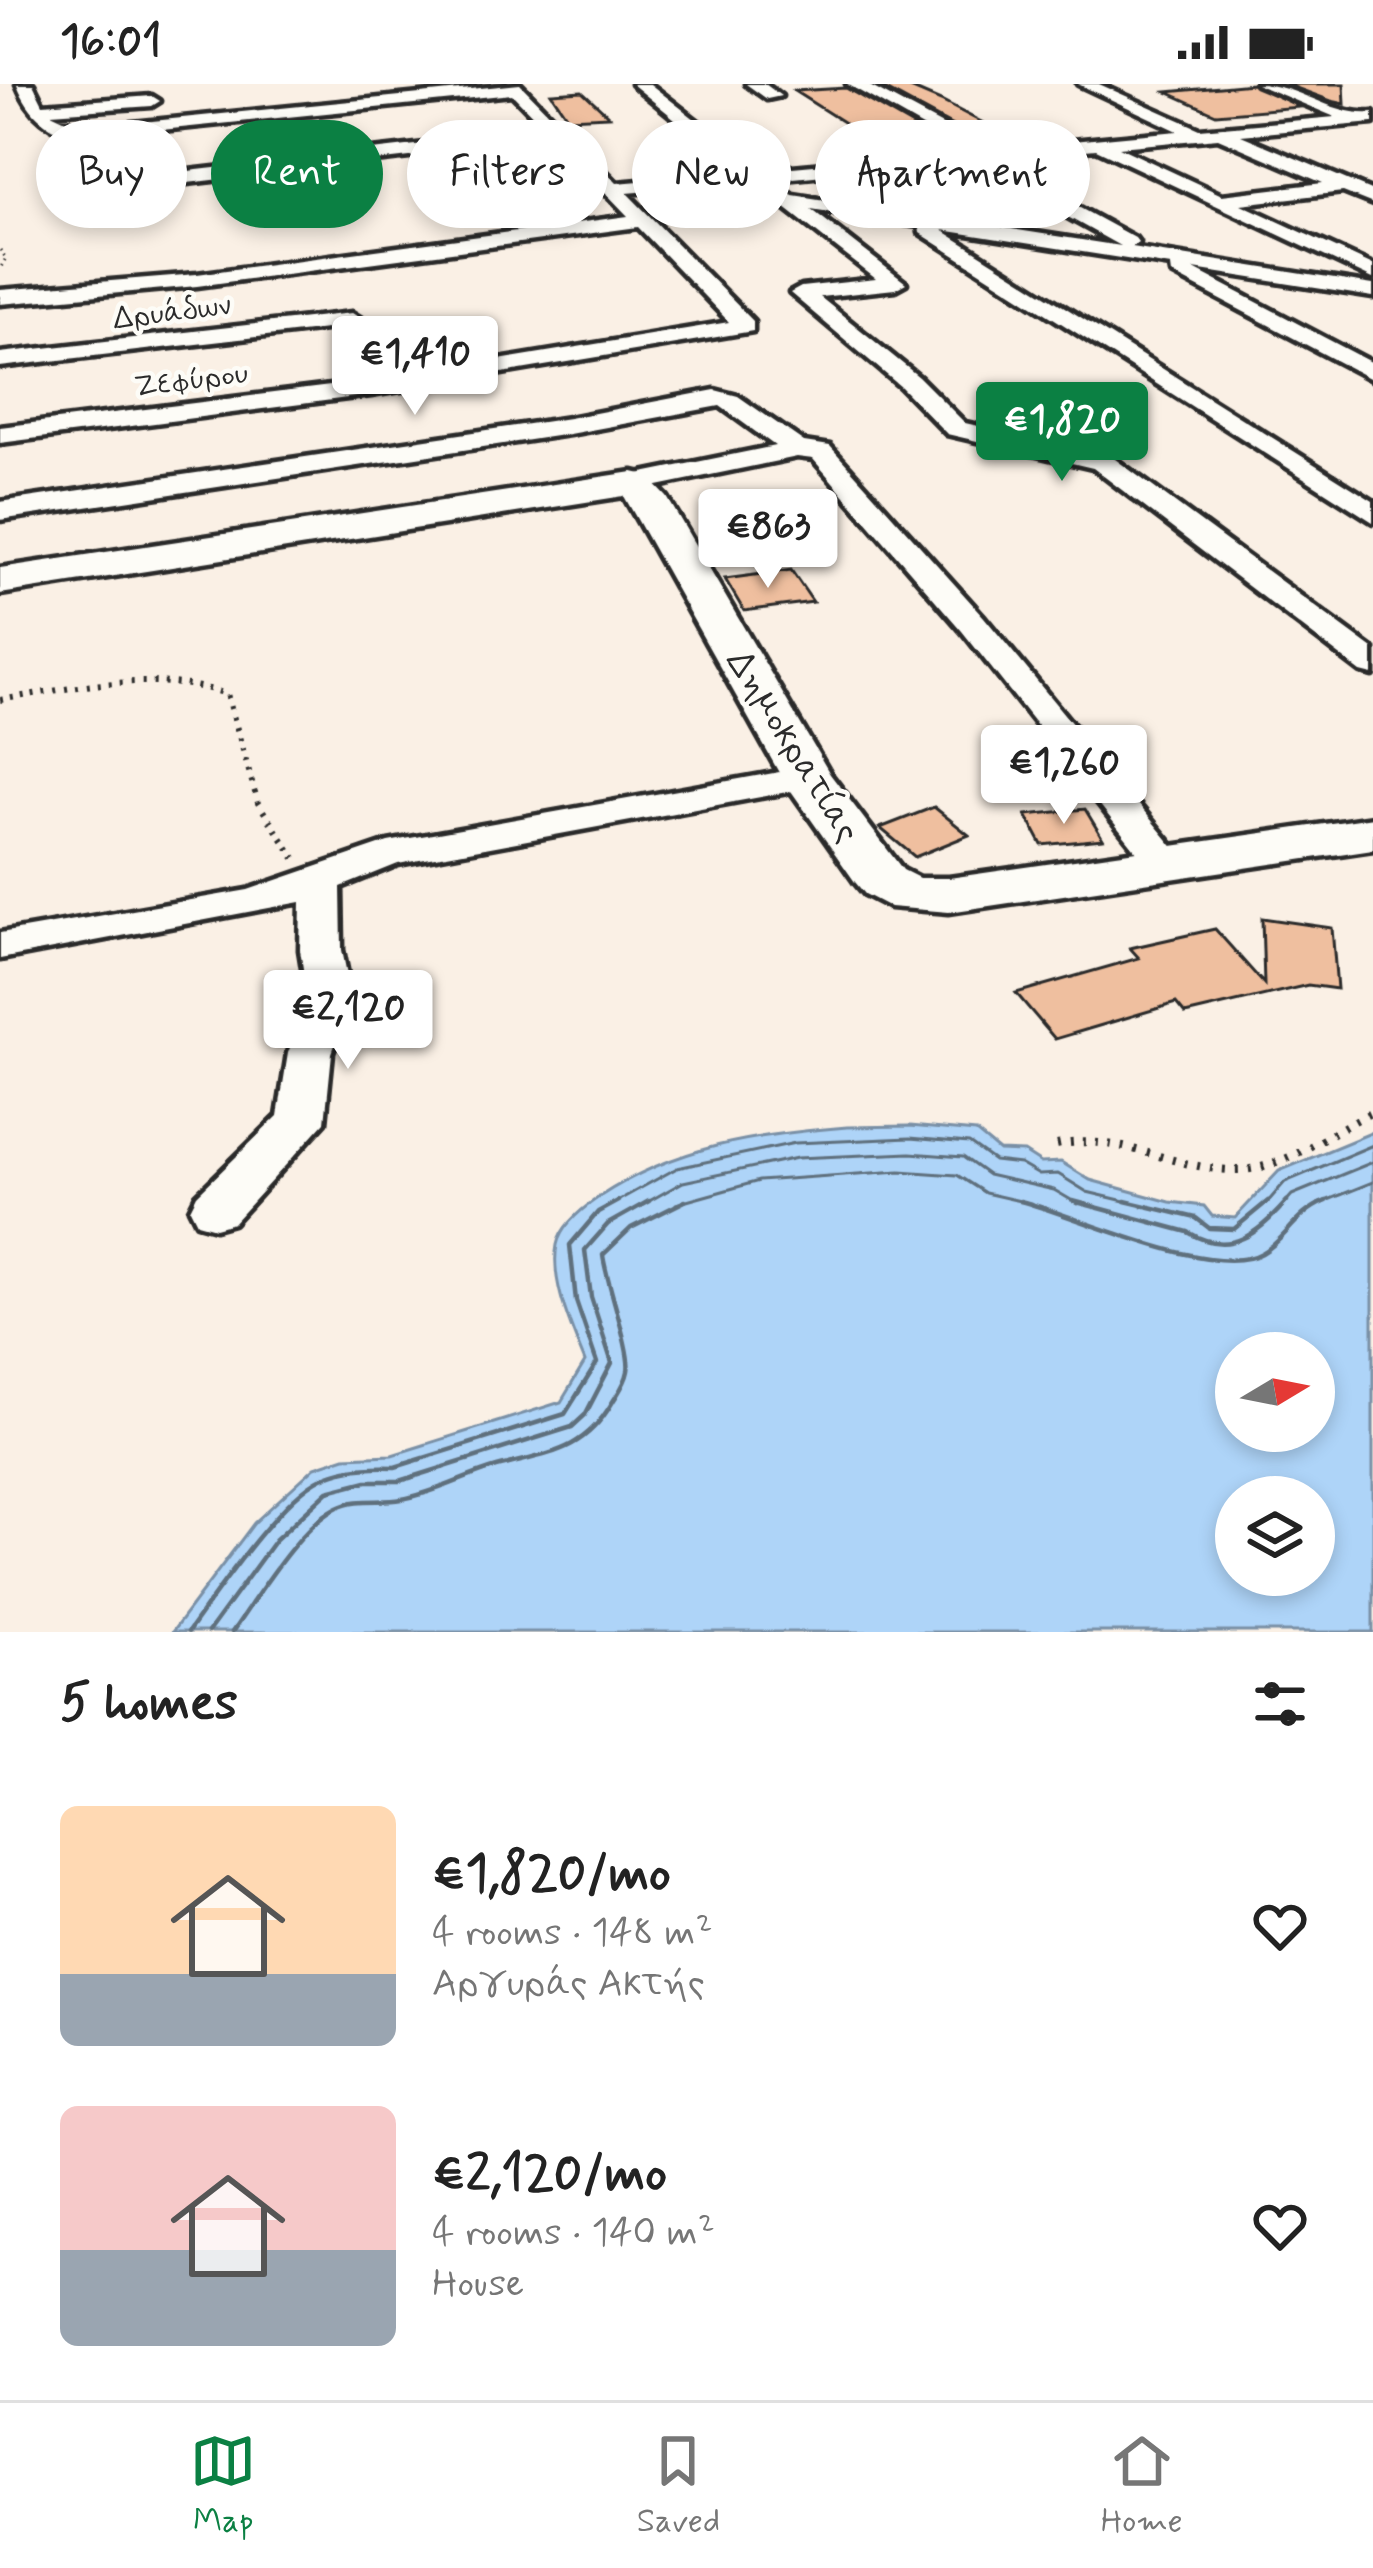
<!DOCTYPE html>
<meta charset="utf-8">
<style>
:root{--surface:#fff;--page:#f6f6f6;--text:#222;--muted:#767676;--line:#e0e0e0;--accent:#0b8043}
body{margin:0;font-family:Mynerve,sans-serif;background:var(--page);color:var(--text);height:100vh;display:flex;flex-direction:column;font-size:45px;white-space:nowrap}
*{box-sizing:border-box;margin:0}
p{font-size:39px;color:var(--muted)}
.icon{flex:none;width:66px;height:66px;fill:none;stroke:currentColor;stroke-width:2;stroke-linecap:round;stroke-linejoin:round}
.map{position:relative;height:1548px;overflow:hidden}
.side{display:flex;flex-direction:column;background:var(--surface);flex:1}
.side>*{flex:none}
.top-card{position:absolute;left:36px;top:36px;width:1302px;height:108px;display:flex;gap:24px}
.needle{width:78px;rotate:80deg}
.buttons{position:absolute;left:1215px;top:1248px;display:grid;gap:24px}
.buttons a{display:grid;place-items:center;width:120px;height:120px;border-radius:50%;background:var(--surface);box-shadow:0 6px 18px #0003;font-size:60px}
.price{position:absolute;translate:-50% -102px;padding:0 27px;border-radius:12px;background:#fff;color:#222;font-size:39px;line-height:78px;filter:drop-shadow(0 3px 6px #0008)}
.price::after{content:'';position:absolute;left:50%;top:72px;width:36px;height:27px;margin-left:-18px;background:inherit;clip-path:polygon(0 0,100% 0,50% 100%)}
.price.current{background:var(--accent);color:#fff}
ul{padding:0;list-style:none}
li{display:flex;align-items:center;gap:36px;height:300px;padding:0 60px}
li span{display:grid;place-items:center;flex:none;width:336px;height:240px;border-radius:18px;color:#555}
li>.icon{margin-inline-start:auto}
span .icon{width:144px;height:144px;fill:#fffc;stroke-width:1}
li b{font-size:51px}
h2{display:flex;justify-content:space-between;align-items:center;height:144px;padding:0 60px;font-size:51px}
.chip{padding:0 42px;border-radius:54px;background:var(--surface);box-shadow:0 6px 18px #0003;font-size:42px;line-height:108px}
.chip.current{background:var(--accent);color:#fff}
.status{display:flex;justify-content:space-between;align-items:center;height:84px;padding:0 60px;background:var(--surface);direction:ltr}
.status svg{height:33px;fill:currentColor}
.tab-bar{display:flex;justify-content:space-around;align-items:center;height:168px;border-top:3px solid var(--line);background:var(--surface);font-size:33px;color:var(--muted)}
.tab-bar a{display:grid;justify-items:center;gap:6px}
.tab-bar .current{color:var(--accent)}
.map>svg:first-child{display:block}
.water{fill:#aed4f8;stroke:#7a90a6;stroke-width:3;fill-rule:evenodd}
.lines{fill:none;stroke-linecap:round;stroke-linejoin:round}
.shore-far1{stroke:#5f6f7d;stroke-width:3}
.shore{stroke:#5f6f7d;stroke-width:4.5}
.building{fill:#efbf9f;stroke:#2b2b2b;stroke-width:3}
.street-casing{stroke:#2b2b2b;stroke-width:9}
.secondary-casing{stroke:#2b2b2b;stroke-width:9}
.path-far2{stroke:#2b2b2b;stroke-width:3;stroke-dasharray:1.5 4.5;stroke-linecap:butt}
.path-far1{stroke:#2b2b2b;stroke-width:6;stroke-dasharray:3 8;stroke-linecap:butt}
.path{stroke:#2b2b2b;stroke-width:8;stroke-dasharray:3 10;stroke-linecap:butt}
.street{fill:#fdfcf7;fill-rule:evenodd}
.secondary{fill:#fdfcf7;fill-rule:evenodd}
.labels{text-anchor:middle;stroke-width:9;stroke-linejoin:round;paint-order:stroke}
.far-street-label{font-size:30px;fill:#2b2b2b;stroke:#fdfcf7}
.street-label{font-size:36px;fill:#2b2b2b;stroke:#fdfcf7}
</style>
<div class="status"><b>16:01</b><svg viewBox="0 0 49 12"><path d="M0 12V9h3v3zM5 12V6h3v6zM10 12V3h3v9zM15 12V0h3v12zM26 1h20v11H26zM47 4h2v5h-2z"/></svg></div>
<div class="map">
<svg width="1373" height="1548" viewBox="0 0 1373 1548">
<rect width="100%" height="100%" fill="#faf0e5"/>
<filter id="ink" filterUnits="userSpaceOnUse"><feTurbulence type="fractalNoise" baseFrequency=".00833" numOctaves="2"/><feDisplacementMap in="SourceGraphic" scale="24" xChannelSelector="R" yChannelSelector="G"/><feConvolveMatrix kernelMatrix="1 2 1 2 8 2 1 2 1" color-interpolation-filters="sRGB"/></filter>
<g filter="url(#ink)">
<path class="water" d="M847 1043 910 1042 976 1048 999 1067 1024 1068 1041 1079 1061 1078 1090 1096 1170 1118 1204 1122 1212 1132 1235 1134 1279 1087 1373 1048V1548H172L254 1439 315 1383 345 1373 392 1371 561 1318 585 1278C572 1245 550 1198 557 1161 561 1141 583 1124 599 1113 676 1062 757 1050 847 1043ZM1236 1269H1314V1347H1236ZM1236 1413H1314V1491H1236Z"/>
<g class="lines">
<g class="shore-far1">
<path d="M612 1120 677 1084 795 1059 910 1054 969 1059 994 1077 1020 1080 1039 1091 1058 1090 1087 1108 1137 1120"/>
<path d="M644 1120 683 1098 797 1074 910 1069 963 1073 988 1091 1054 1106 1078 1120"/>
<path d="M676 1120 759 1097 900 1087 957 1091 985 1109 1033 1120"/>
<path d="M1266 1120 1285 1098 1373 1061"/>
<path d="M1284 1120 1292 1111 1373 1078"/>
<path d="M1318 1120 1373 1098"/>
</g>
<g class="shore">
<path d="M1020 1117C1074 1130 1214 1197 1262 1169 1287 1155 1294 1130 1326 1117"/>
<path d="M1073 1117 1188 1148C1230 1174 1259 1149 1287 1117"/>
<path d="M1125 1117 1196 1134 1209 1144 1234 1145 1268 1117"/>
<path d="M188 1548C217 1508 280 1414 322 1394 344 1383 371 1382 395 1383L565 1330 597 1279 576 1217 570 1161 598 1128 618 1117"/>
<path d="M208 1548 275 1456 328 1407 367 1397H400L572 1343 585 1331 612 1279 591 1213 585 1166 608 1140 649 1117"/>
<path d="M232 1548C257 1513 300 1441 338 1423 359 1413 381 1419 402 1415 436 1409 465 1392 497 1383 548 1369 583 1369 612 1319 618 1309 626 1299 628 1287 632 1269 606 1197 603 1171L631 1144 685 1117"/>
</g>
</g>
<g class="building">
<path d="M901 0 941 17 1014 55 984 59 879 2Z"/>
<path d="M1252 0 1300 23 1216 30 1167 8Z"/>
<path d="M1285 0H1344L1345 20 1331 17Z"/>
<path d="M846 4 948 62 924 65 905 54 873 57 794 7Z"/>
<path d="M582 7 609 32 568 34 551 9Z"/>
<path d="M791 486 813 518 744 527 725 495Z"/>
<path d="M934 723 969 751 915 773 880 744Z"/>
<path d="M1085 725 1103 755 1042 761 1026 731Z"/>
<path d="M1262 834 1332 844 1337 905 1308 901 1185 930 1176 919 1055 955 1016 909 1139 874 1130 864 1215 845 1264 900Z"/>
</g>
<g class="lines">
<defs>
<g id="street">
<path d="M17 0H33L43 20 152 12 160 17 152 22 51 29 83 44 520 0 617 99 740 88 632 0H650L760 86 965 67 847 0H866L987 65 1178 47 1078 0H1099L1200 45 1335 33 1256 0C1298 0 1334 33 1373 29V39L1241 51 1373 107V120L1343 108 1241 120 1373 181V195L1096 65 990 75 1135 154 1138 158 1131 163 1373 201V213L1194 185 1373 279V296L1172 190 1171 182 942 146 1373 417V438L920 149 919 142 811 125 906 199 895 205 820 213 919 293 965 339 1111 372 1373 565V591L1361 588 1093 384 947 350 901 303 790 209 801 203 876 195 752 98 627 109 753 237V247L371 311 0 359V343L371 297 729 238 638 143 197 202 0 220V206L197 190 628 132 555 56 110 108 101 102 110 96 547 46 512 10 83 54C50 49 29 31 17 0ZM1218 54 1323 99 1222 111 1119 63ZM967 77 1120 162 793 111 773 96Z"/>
<path d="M746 0H765L781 12 767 15Z"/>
<path d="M352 229 363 236 360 241 0 283V269Z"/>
<path d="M715 306 738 312 804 358 830 362 984 533 1181 772 1187 780 1181 788H1153L962 547 813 375 797 373 633 407 623 405 619 399 623 393 775 362 720 322 569 350 0 436V418L569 334Z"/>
<path d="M807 683 820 686 825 694 820 702 398 780 341 803 342 866 352 915 332 969 325 1038 233 1139 215 1144 197 1139 190 1125 197 1111 278 1032 288 969 308 915 300 866 301 818 0 875V849L248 806 388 758Z"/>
</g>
<path id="secondary" d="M633 388 646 391 667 413 830 690 903 786 919 794H949L1373 733V765L949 828 890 823 865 810 855 798 782 694 624 412 0 510V484Z"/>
</defs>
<use href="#street" class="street-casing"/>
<use href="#secondary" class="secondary-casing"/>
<path class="path-far2" d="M0 166 6 174 0 185"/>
<path class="path-far1" d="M0 616C76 603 152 586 227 610L258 719 295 774"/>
<path class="path" d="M1057 1061C1121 1048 1175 1087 1238 1086 1288 1085 1329 1047 1373 1028"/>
<use href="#street" class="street"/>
<use href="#secondary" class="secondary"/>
</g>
</g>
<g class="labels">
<g class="far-street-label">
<text transform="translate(172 227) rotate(-7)" y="10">Δρυάδων</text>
<text transform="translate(191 295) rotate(-7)" y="10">Ζεφύρου</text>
</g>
<g class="street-label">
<text transform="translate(795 661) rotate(58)" y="13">Δημοκρατίας</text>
</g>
</g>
</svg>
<div class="buttons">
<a><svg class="needle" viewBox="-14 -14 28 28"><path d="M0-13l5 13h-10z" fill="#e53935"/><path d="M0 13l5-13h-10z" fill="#767676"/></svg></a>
<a><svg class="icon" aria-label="layers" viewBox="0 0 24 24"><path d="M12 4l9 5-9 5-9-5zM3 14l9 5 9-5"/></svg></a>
</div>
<b class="price" style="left:415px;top:334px">€1,410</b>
<b class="price current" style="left:1062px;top:400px">€1,820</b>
<b class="price" style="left:768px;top:507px">€863</b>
<b class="price" style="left:1064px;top:743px">€1,260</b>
<b class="price" style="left:348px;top:988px">€2,120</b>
<div class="top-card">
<a class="chip">Buy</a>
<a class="chip current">Rent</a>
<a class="chip">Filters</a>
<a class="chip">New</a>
<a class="chip">Apartment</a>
</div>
</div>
<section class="side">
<h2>5 homes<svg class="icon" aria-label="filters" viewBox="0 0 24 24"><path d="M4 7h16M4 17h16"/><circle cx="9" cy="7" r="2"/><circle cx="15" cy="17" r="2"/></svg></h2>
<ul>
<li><span style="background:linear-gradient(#ffd9b3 70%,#9aa5b1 0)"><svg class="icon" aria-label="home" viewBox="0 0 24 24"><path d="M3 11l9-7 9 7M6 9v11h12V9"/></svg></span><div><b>€1,820/mo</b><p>4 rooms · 148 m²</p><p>Αργυράς Ακτής</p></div><svg class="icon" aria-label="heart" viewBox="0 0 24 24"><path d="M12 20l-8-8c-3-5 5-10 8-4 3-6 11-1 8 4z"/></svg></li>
<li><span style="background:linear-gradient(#f6c9c9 60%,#9aa5b1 0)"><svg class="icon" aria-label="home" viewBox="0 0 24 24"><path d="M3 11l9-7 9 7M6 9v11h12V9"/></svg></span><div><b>€2,120/mo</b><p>4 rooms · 140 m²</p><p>House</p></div><svg class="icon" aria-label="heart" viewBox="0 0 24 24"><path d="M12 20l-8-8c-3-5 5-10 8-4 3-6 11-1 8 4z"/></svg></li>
</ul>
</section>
<nav class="tab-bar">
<a class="current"><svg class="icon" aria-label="map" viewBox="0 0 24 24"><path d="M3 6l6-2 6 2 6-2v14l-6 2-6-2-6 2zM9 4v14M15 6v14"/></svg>Map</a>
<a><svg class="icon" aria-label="saved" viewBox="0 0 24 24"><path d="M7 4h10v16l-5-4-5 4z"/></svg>Saved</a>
<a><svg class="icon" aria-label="home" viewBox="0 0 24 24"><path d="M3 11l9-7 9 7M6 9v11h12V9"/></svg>Home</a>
</nav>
